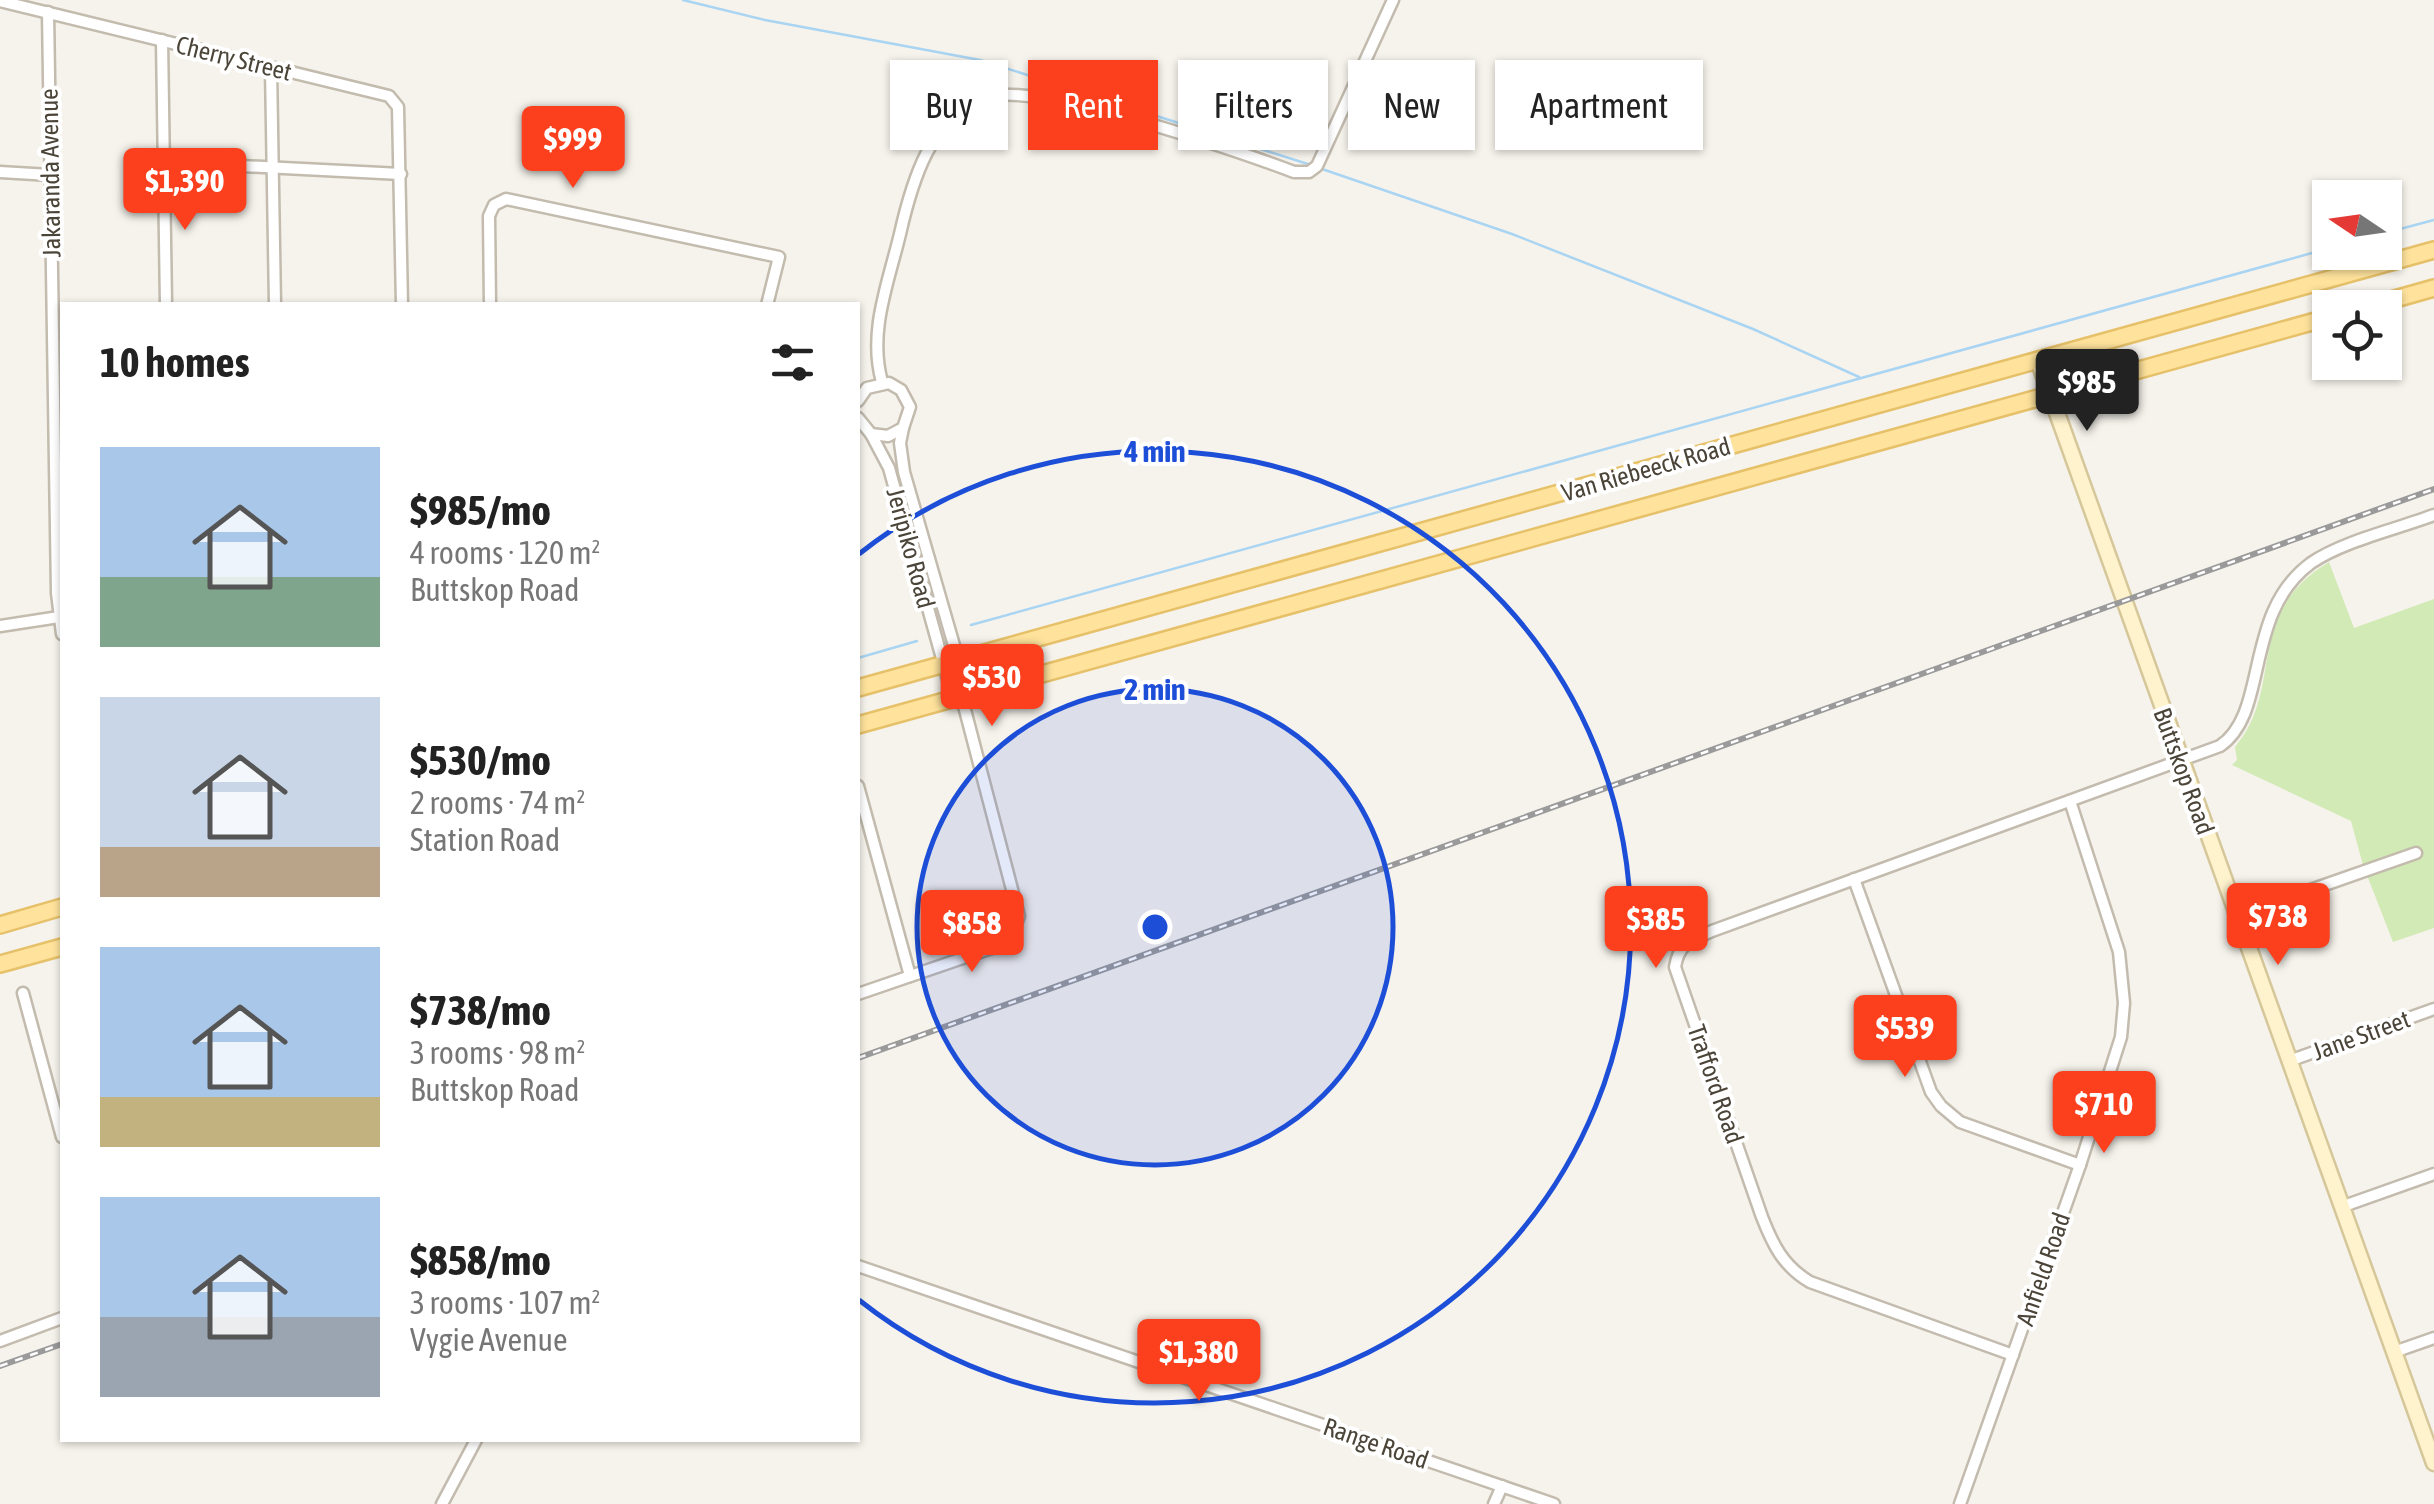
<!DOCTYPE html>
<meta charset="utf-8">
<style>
:root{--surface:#fff;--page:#f6f6f6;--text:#222;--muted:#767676;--accent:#fc3f1d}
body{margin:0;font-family:"Asap Condensed",sans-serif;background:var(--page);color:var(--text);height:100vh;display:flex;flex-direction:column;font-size:38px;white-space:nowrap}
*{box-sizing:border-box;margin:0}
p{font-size:32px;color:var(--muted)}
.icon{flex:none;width:55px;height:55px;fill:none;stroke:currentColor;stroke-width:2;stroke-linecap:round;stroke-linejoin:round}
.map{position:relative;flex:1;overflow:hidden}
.side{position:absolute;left:60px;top:302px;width:800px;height:1140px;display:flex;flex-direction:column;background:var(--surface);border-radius:0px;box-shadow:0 2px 8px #0004}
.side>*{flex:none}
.guide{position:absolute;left:890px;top:60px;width:950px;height:90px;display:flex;gap:20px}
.needle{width:65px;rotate:283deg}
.fabs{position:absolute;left:2312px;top:180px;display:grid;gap:20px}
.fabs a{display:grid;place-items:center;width:90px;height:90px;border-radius:0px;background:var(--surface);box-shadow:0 2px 8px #0004;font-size:50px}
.price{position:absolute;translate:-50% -85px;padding:0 22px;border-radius:10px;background:var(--accent);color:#fff;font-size:32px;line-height:65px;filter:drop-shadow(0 2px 5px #0008)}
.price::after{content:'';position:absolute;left:50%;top:60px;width:30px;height:22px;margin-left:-15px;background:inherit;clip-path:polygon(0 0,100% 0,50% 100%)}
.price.on{background:#222;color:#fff}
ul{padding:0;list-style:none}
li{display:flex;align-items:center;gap:30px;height:250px;padding:0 40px}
li span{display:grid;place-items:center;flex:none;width:280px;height:200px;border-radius:0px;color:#555}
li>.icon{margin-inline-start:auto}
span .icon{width:120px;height:120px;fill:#fffc;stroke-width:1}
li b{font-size:42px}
h2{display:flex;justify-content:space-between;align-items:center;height:120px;padding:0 40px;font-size:42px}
.chip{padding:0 35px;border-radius:0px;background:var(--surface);box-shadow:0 2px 8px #0004;font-size:35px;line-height:90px}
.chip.on{background:var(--accent);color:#fff}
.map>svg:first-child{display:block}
.grass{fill:#d2eab5}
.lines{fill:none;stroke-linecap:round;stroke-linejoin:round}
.stream{stroke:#a9d4f2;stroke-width:2.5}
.street-casing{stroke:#c2bbae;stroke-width:15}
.secondary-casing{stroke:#d6c79b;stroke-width:19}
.primary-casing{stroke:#e6c16a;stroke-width:20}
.street{stroke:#fff;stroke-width:10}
.secondary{stroke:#fff3cd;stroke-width:14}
.primary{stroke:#ffe39c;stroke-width:15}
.rail-casing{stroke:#9a9a9a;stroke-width:6}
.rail{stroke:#fff;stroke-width:2.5;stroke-dasharray:8;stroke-linecap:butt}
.ring{fill:none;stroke:#1d4ed8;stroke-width:5}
.labels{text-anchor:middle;stroke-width:8;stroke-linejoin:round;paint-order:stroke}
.street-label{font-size:25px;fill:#4b4439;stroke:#fff}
.centre{fill:#1d4ed8;stroke:#fff;stroke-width:5}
.ring-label{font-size:30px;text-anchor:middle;font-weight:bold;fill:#1d4ed8;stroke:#fff;stroke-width:8;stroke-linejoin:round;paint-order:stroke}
</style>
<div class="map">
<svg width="2434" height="1504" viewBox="0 0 2434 1504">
<rect width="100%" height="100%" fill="#f6f3ec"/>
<path class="grass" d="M2329 562 2354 628 2434 599V928L2393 942 2363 865 2351 821 2232 765 2237 760 2235 747C2286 687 2242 614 2329 562Z"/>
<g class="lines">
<g class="stream">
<path d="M683 0 765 20 980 60 1311 165"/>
<path d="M1322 169 1512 234 1753 329 1859 377"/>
<path d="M2385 233 2434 220"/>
<path d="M971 625 2330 248"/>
<path d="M858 658 917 641"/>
</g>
<defs>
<g id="street">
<path d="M0 1 389 96 398 107 402 305"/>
<path d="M48 12 57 593 62 634"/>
<path d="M162 40 166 305"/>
<path d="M271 68 275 305"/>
<path d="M163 162 401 174"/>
<path d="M0 172 50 175"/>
<path d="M490 305 489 216 494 205 506 199 779 257 767 305"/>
<path d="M882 382C868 332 888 284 900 234 911 185 931 114 985 97 1036 81 1239 151 1294 172H1309L1317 166 1393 0"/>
<path d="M858 401 867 388 889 383 901 390 910 407 903 428 888 436 871 434 858 418"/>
<path d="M871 434 889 468 953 698 958 702"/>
<path d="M0 626 59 617"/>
<path d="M858 786 910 976"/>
<path d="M1854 879 1931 1092 1941 1106 1960 1122 2080 1165"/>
<path d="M2236 916 2416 853"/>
<path d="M23 993 62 1137"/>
<path d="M858 994 998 946 1012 934 1019 916 964 706 968 694 904 472 900 443 903 428"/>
<path d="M2289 1061 2434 1009"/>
<path d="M2341 1207 2434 1174"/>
<path d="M858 1266 1554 1504"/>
<path d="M0 1341 62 1318"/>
<path d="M2394 1352 2434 1338"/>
<path d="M2013 1355 1810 1282C1783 1266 1773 1245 1762 1217L1675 967C1679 942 1692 940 1712 931L2220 746C2270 712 2242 614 2311 563 2343 541 2397 529 2434 515"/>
<path d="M442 1504 476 1440"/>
<path d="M1494 1504 1502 1486"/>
<path d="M1960 1504 2080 1165 2121 1037 2124 1003 2119 952 2070 801"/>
</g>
<path id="secondary" d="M2038 360 2434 1463"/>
<g id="primary">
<path d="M2363 308 2434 288"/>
<path d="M858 688 2434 250"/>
<path d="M858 725 2330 317"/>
<path d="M0 925 62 907"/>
<path d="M0 964 62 947"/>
</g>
</defs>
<use href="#street" class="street-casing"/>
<use href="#secondary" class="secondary-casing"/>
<use href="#primary" class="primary-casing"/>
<use href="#street" class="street"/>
<use href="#secondary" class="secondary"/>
<use href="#primary" class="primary"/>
<defs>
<g id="rail">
<path d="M858 1058 2434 489"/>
<path d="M0 1366 62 1344"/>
</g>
</defs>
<use href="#rail" class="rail-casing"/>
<use href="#rail" class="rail"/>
</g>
<circle cx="1155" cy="927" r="238" fill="#1d4ed8" fill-opacity=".12"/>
<g class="ring">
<circle cx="1155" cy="927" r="238"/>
<path d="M859 554A476 476 0 1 1 859 1300"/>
</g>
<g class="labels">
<g class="street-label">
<text transform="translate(234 58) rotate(14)" y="9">Cherry Street</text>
<text transform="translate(50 173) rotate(-91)" y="9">Jakaranda Avenue</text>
<text transform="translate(1646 469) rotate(-16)" y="9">Van Riebeeck Road</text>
<text transform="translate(911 548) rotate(75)" y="9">Jeripiko Road</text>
<text transform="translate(2184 771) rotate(70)" y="9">Buttskop Road</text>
<text transform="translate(2361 1035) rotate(-20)" y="9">Jane Street</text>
<text transform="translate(1716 1084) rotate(71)" y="9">Trafford Road</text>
<text transform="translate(2043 1269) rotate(-71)" y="9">Anfield Road</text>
<text transform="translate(1376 1443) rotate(19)" y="9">Range Road</text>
</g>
</g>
<circle cx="1155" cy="927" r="15" class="centre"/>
<g class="ring-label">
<text x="1155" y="462">4 min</text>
<text x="1155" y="700">2 min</text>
</g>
</svg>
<div class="fabs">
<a><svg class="needle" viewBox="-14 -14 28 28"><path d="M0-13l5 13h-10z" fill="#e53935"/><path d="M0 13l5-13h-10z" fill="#767676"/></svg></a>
<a><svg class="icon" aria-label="locate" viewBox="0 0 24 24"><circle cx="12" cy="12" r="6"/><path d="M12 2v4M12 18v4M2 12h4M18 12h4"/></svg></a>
</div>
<b class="price" style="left:573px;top:191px">$999</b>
<b class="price" style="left:185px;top:233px">$1,390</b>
<b class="price on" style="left:2087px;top:434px">$985</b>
<b class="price" style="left:992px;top:729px">$530</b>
<b class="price" style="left:2278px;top:968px">$738</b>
<b class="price" style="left:1656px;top:971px">$385</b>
<b class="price" style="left:972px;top:975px">$858</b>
<b class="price" style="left:1905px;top:1080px">$539</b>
<b class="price" style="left:2104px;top:1156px">$710</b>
<b class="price" style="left:1199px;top:1404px">$1,380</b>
<div class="guide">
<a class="chip">Buy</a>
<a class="chip on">Rent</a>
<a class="chip">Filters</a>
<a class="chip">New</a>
<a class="chip">Apartment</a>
</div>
<section class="side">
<h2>10 homes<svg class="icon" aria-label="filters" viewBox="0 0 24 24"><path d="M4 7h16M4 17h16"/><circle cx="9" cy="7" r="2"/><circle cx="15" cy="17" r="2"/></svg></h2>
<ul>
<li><span style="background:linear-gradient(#a9c7e8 65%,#7fa58c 0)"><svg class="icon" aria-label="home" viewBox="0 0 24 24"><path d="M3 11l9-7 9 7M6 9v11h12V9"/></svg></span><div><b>$985/mo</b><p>4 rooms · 120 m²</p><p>Buttskop Road</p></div></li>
<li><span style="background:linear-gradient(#c9d6e8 75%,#b9a48a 0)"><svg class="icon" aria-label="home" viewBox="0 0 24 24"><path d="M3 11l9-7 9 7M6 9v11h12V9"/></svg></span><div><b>$530/mo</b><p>2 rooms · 74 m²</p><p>Station Road</p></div></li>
<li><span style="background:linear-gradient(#a9c7e8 75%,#c2b280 0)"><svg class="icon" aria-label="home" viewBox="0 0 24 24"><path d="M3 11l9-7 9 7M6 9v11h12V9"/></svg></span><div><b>$738/mo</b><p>3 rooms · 98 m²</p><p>Buttskop Road</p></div></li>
<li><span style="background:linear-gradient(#a9c7e8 60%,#9aa5b1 0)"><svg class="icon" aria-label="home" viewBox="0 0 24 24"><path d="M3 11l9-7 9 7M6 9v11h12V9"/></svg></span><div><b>$858/mo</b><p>3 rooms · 107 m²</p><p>Vygie Avenue</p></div></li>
</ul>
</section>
</div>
